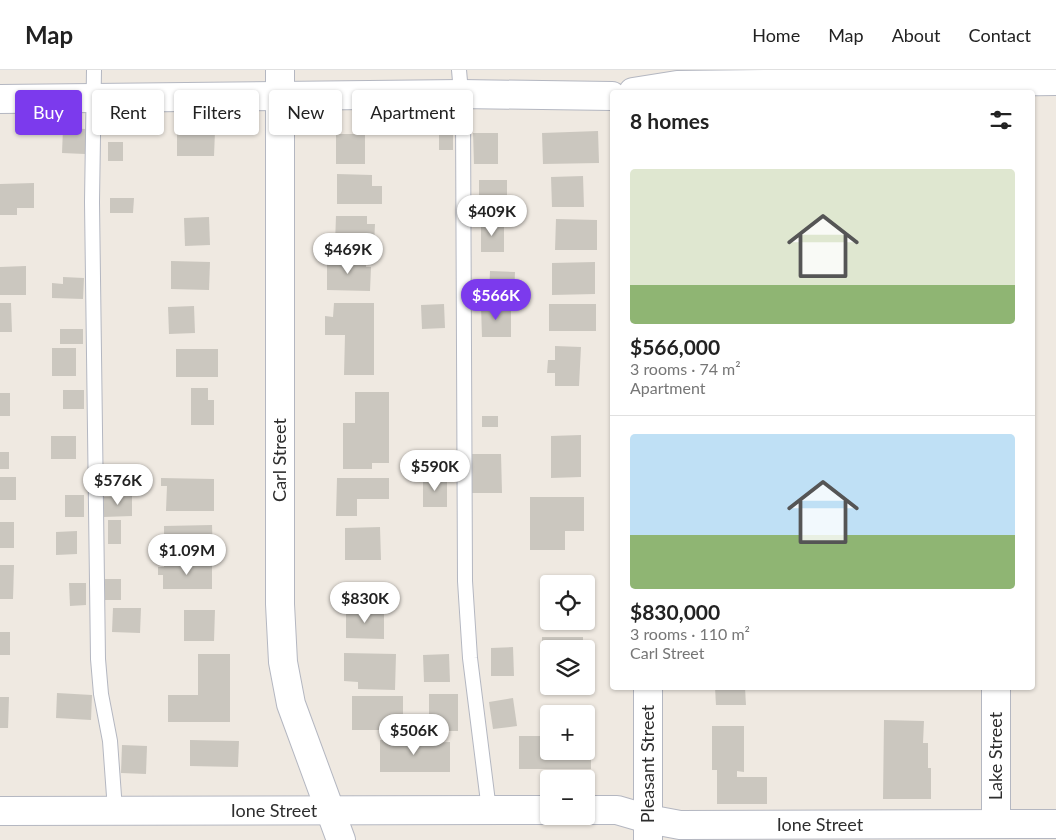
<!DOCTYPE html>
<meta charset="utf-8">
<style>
:root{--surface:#fff;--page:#f2f2f2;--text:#222;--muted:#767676;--line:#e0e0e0;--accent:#7c3aed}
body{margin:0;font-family:Lato,sans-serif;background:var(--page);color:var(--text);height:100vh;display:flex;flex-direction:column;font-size:19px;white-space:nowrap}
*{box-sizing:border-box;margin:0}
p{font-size:16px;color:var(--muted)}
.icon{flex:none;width:28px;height:28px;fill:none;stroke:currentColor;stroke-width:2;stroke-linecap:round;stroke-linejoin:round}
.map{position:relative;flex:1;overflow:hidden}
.panel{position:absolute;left:610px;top:20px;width:425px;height:600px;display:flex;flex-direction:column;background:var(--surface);border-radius:5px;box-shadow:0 1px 4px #0004}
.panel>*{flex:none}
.top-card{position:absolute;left:15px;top:20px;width:475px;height:45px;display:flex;gap:10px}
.fabs{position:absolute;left:540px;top:505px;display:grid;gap:10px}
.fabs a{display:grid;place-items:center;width:55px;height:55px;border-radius:5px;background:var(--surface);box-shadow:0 1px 4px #0004;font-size:25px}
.price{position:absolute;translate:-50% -42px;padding:0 11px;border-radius:18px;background:#fff;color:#222;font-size:16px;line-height:32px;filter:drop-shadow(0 1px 2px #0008)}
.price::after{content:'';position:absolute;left:50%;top:30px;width:15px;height:11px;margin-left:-8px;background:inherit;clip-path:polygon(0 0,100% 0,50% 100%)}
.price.on{background:var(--accent);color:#fff}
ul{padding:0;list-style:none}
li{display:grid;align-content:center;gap:10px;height:265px;padding:0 20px}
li+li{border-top:1px solid var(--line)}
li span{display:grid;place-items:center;height:155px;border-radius:5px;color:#555}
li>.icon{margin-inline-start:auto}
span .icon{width:90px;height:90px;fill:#fffc;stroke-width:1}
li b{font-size:21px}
h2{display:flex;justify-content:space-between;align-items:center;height:60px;padding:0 20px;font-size:21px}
.pill{padding:0 18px;border-radius:5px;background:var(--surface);box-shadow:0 1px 4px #0004;font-size:18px;line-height:45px}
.pill.on{background:var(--accent);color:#fff}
header{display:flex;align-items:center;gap:30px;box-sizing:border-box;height:70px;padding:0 25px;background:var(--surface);border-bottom:1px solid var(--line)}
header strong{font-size:24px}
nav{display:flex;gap:28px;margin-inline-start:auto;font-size:18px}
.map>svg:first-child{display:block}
.building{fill:#cbc7bf}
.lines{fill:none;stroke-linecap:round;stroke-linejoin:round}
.service-casing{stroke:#b4b7c1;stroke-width:16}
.minor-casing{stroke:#b4b7c1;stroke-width:30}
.service{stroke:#fff;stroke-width:14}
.minor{stroke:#fff;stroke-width:28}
.labels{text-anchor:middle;stroke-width:4.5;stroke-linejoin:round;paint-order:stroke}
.street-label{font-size:18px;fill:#2e2e2e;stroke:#fff}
</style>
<header>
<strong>Map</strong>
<nav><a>Home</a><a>Map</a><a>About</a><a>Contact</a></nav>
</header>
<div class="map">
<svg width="1056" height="770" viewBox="0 0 1056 770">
<rect width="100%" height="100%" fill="#efe9e1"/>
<g class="building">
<path d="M63 58 86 59 85 84 62 83Z"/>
<path d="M177 60 215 61 214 86H177Z"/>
<rect x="439" y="60" width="14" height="20"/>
<path d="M598 61 599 93 543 94 542 63Z"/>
<path d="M473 63H498V94H474Z"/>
<rect x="336" y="64" width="29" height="30"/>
<rect x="108" y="72" width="15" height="19"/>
<path d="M337 104 372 105V116H382V134H337Z"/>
<path d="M583 106 584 137H552L551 107Z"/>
<rect x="479" y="110" width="28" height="29"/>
<path d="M34 113V138H17V145H0V114Z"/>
<path d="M110 128H134L133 143H110Z"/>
<path d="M336 146H367V154H375L374 175 335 174Z"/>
<path d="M209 147 210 175 185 176 184 148Z"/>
<path d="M556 149 597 150V180H555Z"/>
<rect x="481" y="152" width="23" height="30"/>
<path d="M327 189H366V197H371L370 221 327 220Z"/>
<path d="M171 191 210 192 209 220 171 219Z"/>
<path d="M595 192V224L552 225V193Z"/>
<path d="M26 196V225H0V197Z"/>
<path d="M490 201 515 202 514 227 489 226Z"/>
<path d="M63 207 84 208 83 229 52 228V213L63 214Z"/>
<path d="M0 233H11L12 262H0Z"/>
<path d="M334 233H374V305H344L345 265H325V246L333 247Z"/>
<path d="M444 234 445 258 422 259 421 235Z"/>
<rect x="549" y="234" width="47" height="27"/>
<path d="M194 236 195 263 169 264 168 237Z"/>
<path d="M481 236H511V267H482Z"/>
<rect x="60" y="259" width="23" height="15"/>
<path d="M555 276 581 277 579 316H555V303H547L548 290H555Z"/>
<rect x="52" y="278" width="24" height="28"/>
<rect x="176" y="279" width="42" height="28"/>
<path d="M191 318H208V330H214V355H191Z"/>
<rect x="63" y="320" width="21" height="19"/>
<path d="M355 322H389V393H372V399H343V353H355Z"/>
<rect x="0" y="323" width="10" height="23"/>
<rect x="482" y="346" width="16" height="11"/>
<path d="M581 365V407L551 408V366Z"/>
<rect x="51" y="366" width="25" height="23"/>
<rect x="0" y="382" width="9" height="17"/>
<path d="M472 384H501L502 423H472Z"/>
<rect x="0" y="407" width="16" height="23"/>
<path d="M423 407 447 408V437H423Z"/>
<path d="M161 408 214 409V441H166L167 416H161Z"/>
<path d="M337 408H389V429H357V446H336Z"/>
<rect x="65" y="425" width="19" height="22"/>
<path d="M132 426V446L103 447V427Z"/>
<path d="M530 427H584V461H565V480H530Z"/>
<rect x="108" y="450" width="13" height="24"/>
<rect x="0" y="452" width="14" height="26"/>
<path d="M212 455 213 484 164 485V456Z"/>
<path d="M380 457 381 490H345V458Z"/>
<path d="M77 461V484L56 485V462Z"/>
<path d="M164 494H212V519H163V505H158V497H164Z"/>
<path d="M0 495H14L13 529H0Z"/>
<rect x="105" y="509" width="16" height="21"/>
<path d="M69 513H86V535L70 536Z"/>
<path d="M113 538H141L140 563 112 562Z"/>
<path d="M346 539 384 540V569L346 568Z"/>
<path d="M184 540H215L214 571H184Z"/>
<rect x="0" y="562" width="10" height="23"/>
<path d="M542 567H583V579H549V595H542Z"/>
<path d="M513 577 514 606H491V578Z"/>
<path d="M344 583 396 584 395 620 358 619V612L344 611Z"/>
<path d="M198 584H230V652H168V625H198Z"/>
<path d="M449 584 450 612H424L423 585Z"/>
<path d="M715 618H745L746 635H716Z"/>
<path d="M57 623 92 625 91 650 56 648Z"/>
<rect x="429" y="624" width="29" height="37"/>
<rect x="352" y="626" width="51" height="34"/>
<path d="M0 627H9L8 658H0Z"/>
<path d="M513 628 517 656 493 659 489 632Z"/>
<path d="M884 650 924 651 923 673H928V698H931V729H883Z"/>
<path d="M712 656H744V702L737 701V707H767V734H717V700H712Z"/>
<path d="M519 666H549V681H586V667H591V699H519Z"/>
<path d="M426 669V673L450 672V702H380V670Z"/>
<path d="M190 670 239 671 238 697 190 696Z"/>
<path d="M122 675 147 676 146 704 121 703Z"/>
</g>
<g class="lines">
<defs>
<g id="service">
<path d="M94 0 92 132 98 589 101 624 110 671 115 740"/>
<path d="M459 0 463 45 465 511 470 588 489 740"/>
</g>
<g id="minor">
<path d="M280 0V534L283 592 291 634 341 770"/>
<path d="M633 22 677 15 1056 11"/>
<path d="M0 29 461 24 612 26"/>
<path d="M648 618V770"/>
<path d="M586 740H617L648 749 680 755 1056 754"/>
<path d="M0 741 549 740"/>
<path d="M996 754V618"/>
</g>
</defs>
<use href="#service" class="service-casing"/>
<use href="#minor" class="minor-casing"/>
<use href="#service" class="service"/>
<use href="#minor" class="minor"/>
</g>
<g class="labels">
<g class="street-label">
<text transform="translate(280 390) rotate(-90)" y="6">Carl Street</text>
<text transform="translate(996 686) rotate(-90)" y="6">Lake Street</text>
<text transform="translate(648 694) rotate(-90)" y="6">Pleasant Street</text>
<text x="274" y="747">Ione Street</text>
<text x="820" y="761">Ione Street</text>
</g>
</g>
</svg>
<div class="fabs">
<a><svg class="icon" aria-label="locate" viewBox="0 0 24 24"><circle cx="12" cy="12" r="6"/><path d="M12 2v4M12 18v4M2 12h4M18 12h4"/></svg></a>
<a><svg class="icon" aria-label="layers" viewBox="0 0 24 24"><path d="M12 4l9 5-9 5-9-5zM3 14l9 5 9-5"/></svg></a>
<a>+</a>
<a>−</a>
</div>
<b class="price" style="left:492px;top:167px">$409K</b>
<b class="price" style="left:348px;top:205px">$469K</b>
<b class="price on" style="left:496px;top:251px">$566K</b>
<b class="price" style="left:435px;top:422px">$590K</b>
<b class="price" style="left:118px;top:436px">$576K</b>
<b class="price" style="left:187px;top:506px">$1.09M</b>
<b class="price" style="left:365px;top:554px">$830K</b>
<b class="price" style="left:414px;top:686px">$506K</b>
<div class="top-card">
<a class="pill on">Buy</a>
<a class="pill">Rent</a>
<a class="pill">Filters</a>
<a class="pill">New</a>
<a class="pill">Apartment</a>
</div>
<section class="panel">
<h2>8 homes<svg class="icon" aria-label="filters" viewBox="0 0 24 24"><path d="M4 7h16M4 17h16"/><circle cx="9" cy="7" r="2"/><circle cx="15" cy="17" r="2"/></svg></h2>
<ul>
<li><span style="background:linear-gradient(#dfe7d0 75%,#8fb573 0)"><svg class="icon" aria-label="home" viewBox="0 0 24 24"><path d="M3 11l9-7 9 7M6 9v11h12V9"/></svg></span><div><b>$566,000</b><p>3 rooms · 74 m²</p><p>Apartment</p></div></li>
<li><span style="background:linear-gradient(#bfe0f5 65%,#8fb573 0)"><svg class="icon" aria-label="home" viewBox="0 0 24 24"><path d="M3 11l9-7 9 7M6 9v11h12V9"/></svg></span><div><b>$830,000</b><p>3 rooms · 110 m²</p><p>Carl Street</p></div></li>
</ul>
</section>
</div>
